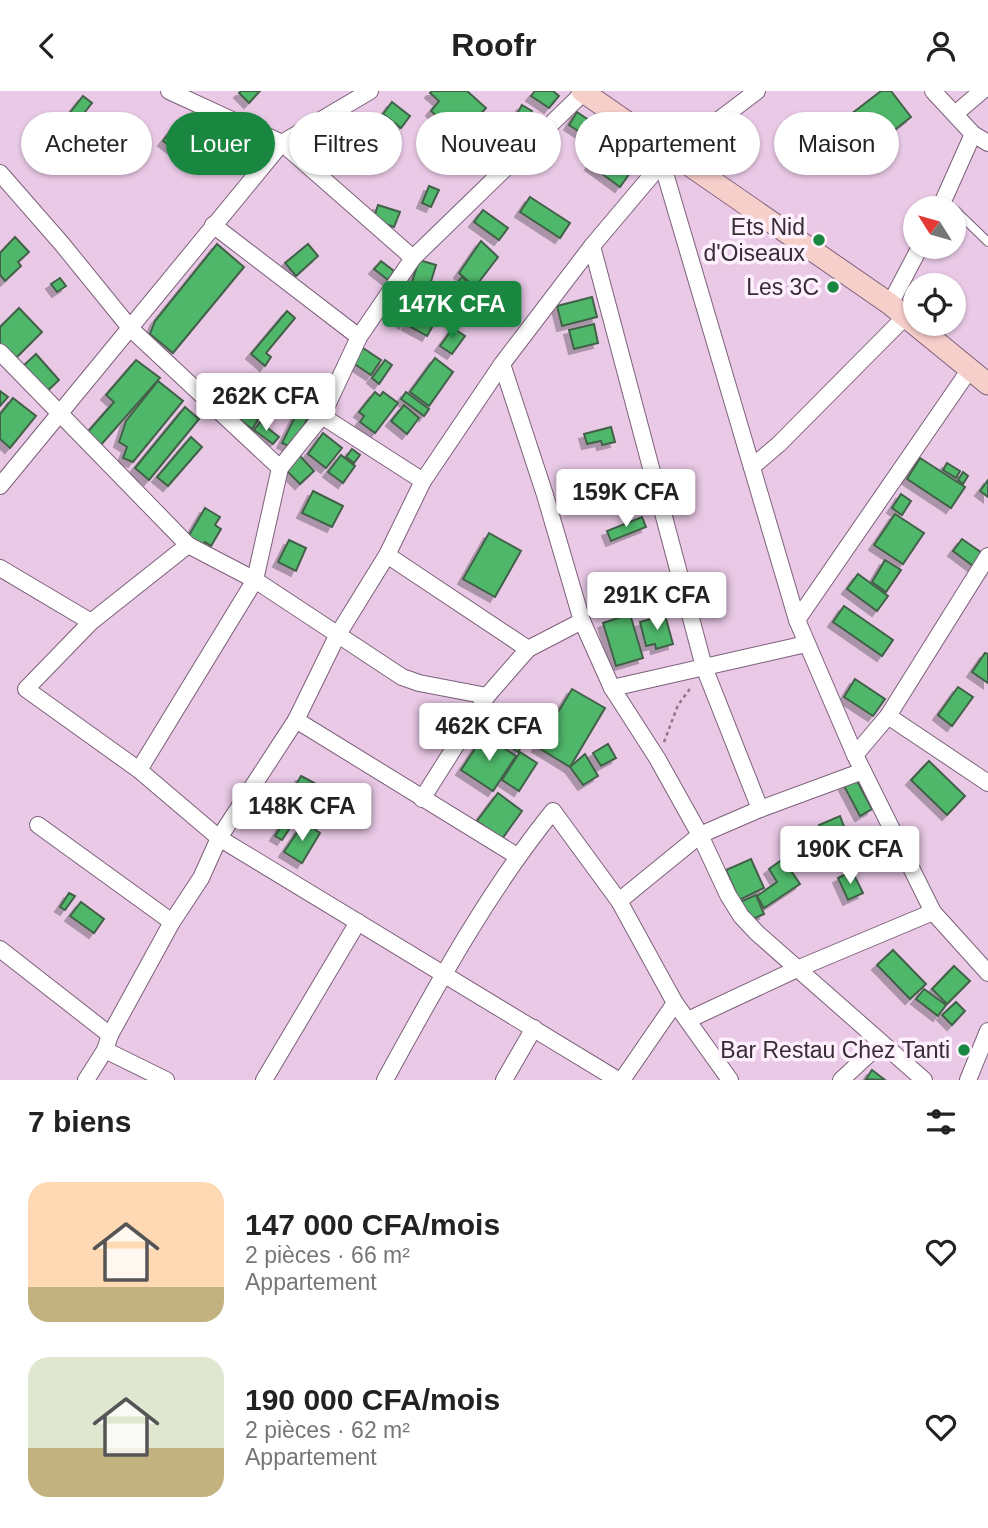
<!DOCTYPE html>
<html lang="fr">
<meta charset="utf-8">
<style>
:root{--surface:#fff;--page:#f6f6f6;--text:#222;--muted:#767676;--accent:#19873f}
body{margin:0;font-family:Arial,sans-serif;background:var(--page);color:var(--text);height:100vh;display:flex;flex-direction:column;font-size:26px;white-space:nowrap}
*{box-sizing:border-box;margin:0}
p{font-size:23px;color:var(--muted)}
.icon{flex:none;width:38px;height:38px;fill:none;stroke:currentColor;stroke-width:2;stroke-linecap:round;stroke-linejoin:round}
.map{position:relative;height:989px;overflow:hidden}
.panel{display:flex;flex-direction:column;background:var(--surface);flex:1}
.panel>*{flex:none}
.guide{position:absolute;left:21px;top:21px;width:947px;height:63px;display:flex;gap:14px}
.needle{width:46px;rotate:307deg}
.controls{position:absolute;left:903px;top:105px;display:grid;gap:14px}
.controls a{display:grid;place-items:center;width:63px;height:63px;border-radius:50%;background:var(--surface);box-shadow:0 2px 5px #0004;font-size:35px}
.price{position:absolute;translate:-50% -60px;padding:0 16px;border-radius:7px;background:#fff;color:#222;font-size:23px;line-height:46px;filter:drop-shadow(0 2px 4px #0008)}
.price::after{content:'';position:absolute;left:50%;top:42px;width:21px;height:16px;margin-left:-10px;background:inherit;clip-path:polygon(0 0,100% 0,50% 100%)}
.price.active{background:var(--accent);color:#fff}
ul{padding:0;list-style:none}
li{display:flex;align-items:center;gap:21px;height:175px;padding:0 28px}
li span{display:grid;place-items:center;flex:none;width:196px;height:140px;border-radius:21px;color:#555}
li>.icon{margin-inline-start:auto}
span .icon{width:84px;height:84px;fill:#fffc;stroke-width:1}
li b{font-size:30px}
h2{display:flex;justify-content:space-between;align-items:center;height:84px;padding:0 28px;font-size:30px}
.chip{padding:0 24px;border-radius:32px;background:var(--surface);box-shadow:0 2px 5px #0004;font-size:24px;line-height:63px}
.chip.active{background:var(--accent);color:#fff}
header{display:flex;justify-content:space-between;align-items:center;height:91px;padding:0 28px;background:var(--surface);font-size:32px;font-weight:600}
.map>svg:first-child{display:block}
.building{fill:#50b76a;stroke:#436148;stroke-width:2;filter:url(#shadow)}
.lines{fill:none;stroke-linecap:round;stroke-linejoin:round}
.lane-casing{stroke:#7c607a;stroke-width:10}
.street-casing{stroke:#7c607a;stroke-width:18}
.secondary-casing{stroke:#7c607a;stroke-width:23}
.path{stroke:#8c778a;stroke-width:2.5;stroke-dasharray:3.5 3.5;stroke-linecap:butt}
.lane{stroke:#fff;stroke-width:8}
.street{stroke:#fff;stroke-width:16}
.secondary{stroke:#f7cfca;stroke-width:21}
.poi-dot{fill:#19873f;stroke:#fef1fd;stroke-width:2.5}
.labels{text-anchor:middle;stroke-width:7;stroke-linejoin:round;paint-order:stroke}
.poi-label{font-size:23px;fill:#382c37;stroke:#fef1fd;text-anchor:end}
</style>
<header><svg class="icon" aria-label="back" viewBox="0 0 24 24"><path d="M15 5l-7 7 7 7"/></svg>Roofr<svg class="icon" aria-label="person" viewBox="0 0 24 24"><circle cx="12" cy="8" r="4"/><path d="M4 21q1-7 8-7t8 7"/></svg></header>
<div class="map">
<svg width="988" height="989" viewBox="0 0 988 989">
<defs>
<filter id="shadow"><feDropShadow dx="-5" dy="5" stdDeviation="0" flood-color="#0004"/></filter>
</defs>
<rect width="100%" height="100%" fill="#e9c9e6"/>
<g class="building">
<path d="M241 0H260L249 12 239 2Z"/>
<path d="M432 0H467L486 17 460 46 431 20 439 10 430 2Z"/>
<path d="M535 0H553L559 5 549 17 531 5Z"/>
<path d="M881 0H891L911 26 870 58 846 27Z"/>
<path d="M83 5 92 12 74 35 65 28Z"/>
<path d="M392 11 410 25 401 37 383 23Z"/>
<path d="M522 14 532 20 525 31 515 26Z"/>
<path d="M577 21 605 40 596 52 569 34Z"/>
<path d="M61 33 71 41 62 51 53 42Z"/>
<path d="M176 33 200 51 187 68 163 50Z"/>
<path d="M340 34 361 49 355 57 334 42Z"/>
<path d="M369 34 396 44 390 61 363 52Z"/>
<path d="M488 47 509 64 497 80 475 63Z"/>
<path d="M601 60 630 82 620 96 590 74Z"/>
<path d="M429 95 439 99 431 116 422 112Z"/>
<path d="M530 106 570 132 560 147 520 121Z"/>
<path d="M378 114 400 121 394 136 373 129Z"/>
<path d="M483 119 508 137 499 149 474 131Z"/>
<path d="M15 146 29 161 18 171 21 175 5 190 0 184V162Z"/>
<path d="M481 150 498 166 475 196 459 182Z"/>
<path d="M217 153 244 176 173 262 150 243 155 230Z"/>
<path d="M308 153 318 165 296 185 285 172Z"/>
<path d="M419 169 436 174 426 207 409 200Z"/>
<path d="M381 170 394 180 388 189 374 178Z"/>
<path d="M462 186 472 195 467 202 456 193Z"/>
<path d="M60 187 66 195 57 201 51 193Z"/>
<path d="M394 197 418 211 404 233 400 230 408 215 390 204Z"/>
<path d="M592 206 597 226 562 235 557 215Z"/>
<path d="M418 215 438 226 427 245 407 234Z"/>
<path d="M19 217 42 241 15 268 0 253V236Z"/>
<path d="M287 220 295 227 266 262 271 266 265 275 251 263Z"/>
<path d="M594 233 598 252 574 258 569 239Z"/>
<path d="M453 237 465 245 452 263 440 255Z"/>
<path d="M363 257 381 269 371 284 353 272Z"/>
<path d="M36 263 59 289 45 302 22 276Z"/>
<path d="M435 267 453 281 429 315 410 301Z"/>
<path d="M136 269 160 287 99 356 85 344 114 311 106 304Z"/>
<path d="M385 269 392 274 379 293 372 287Z"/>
<path d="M158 290 183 310 133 371 123 367 127 356 119 351 126 330Z"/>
<path d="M0 300 8 306 0 315Z"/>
<path d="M375 301 380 305 383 301 398 312 375 342 360 331 364 325 359 321Z"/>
<path d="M406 301 429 318 424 325 401 308Z"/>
<path d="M13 307 36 325 10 357 0 348V323Z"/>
<path d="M304 308 314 314 293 357 282 352Z"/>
<path d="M404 314 419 327 407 343 391 330Z"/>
<path d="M185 316 199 328 149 389 135 377Z"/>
<path d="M246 319 258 329 252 338 239 328Z"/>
<path d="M260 331 279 346 273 353 254 339Z"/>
<path d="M611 336 615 351 602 354 601 350 587 353 584 343Z"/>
<path d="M323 342 342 357 326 377 308 363Z"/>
<path d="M191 346 202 356 168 395 157 386Z"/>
<path d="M352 358 360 364 354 372 346 366Z"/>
<path d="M299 364 314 380 300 393 285 378Z"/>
<path d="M341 364 355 375 343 392 328 381Z"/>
<path d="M920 367 965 396 951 417 907 388Z"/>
<path d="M947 372 960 380 956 387 943 379Z"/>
<path d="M963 381 968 385 963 393 958 389Z"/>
<path d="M988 389V406L980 400Z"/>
<path d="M625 391 630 409 613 414 608 396Z"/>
<path d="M313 400 343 415 332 436 302 422Z"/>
<path d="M901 403 911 410 902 424 892 417Z"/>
<path d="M205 417 220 426 215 434 221 438 211 455 205 451 203 455 188 446Z"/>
<path d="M895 423 924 442 903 473 874 454Z"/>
<path d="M642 426 646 436 611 450 607 440Z"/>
<path d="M489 442 521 460 495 506 463 488Z"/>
<path d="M962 448 982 462 973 475 953 460Z"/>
<path d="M289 449 306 457 296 480 278 471Z"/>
<path d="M885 469 901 479 886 501 872 491Z"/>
<path d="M858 483 888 505 877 520 847 498Z"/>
<path d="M844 515 893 549 882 565 833 531Z"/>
<path d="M630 523 643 567 616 575 603 532Z"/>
<path d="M665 524 673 553 656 558 655 553 646 555 640 531Z"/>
<path d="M985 562 988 563V592L972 581Z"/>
<path d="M855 588 885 608 873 625 844 606Z"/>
<path d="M958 596 973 606 952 635 938 624Z"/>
<path d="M572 598 605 617 570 676 537 656Z"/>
<path d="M527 614 542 623 538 631 523 622Z"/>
<path d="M516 632 530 642 518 661 503 651Z"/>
<path d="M484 644 516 665 493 700 461 679Z"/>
<path d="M608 653 616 667 601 675 593 662Z"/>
<path d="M520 661 537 672 519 700 502 689Z"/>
<path d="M585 663 598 685 583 694 570 676Z"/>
<path d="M929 670 965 705 947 724 911 689Z"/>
<path d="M301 685 318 694 298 728 282 718Z"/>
<path d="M856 688 872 718 860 725 844 695Z"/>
<path d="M498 702 522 720 502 748 477 730Z"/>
<path d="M257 703 270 713 256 731 243 722Z"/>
<path d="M840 725 851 754 831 763 819 734Z"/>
<path d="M304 731 320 742 302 772 284 761Z"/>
<path d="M283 732 290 737 282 749 275 745Z"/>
<path d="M751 768 764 797 739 809 726 779Z"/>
<path d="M783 768 800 793 764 817 757 805 777 791 769 778Z"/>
<path d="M852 780 863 802 848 809 838 787Z"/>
<path d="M69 802 75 805 65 819 60 816Z"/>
<path d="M756 804 764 823 749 830 740 811Z"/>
<path d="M81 811 104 828 94 842 70 825Z"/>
<path d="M893 859 926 893 910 908 877 874Z"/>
<path d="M954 875 970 890 947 913 932 898Z"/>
<path d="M924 898 946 914 938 925 916 908Z"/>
<path d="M956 911 965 920 952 934 942 924Z"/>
<path d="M872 979 885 989 866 988Z"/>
</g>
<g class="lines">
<defs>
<path id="lane" d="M954 118 988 151"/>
<g id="street">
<path d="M169 0 282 52 413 167"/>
<path d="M933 0 973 43 988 52"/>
<path d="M955 23 982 0"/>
<path d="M662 72 797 529 855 664 933 821 988 882"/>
<path d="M0 82 62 153 131 238 280 377"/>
<path d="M940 117 973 43"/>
<path d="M213 134 359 246"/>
<path d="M592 155 704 576 760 718"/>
<path d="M890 213 920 156"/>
<path d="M0 261 188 454 255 489 402 586 419 592 487 605"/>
<path d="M502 273 545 404 582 530 612 597 657 667 700 744 728 804 741 825 757 842 924 989"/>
<path d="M322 325 423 390"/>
<path d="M752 376 779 353 906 225"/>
<path d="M0 395 282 52 370 0"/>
<path d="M188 454 91 531 26 598 139 679 219 747 618 989"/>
<path d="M387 464 528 558"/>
<path d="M0 477 91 531"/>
<path d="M797 529 970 278"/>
<path d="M612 597 806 553"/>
<path d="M888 625 988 692"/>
<path d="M296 629 517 765"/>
<path d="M855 664 888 625 988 465"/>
<path d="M139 679 255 489 280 377 322 325 359 246 413 167 585 0"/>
<path d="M422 708 487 605 528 558 582 530"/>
<path d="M38 734 172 831"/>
<path d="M619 810 700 744 760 718 863 680"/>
<path d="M0 858 110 944"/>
<path d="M688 929 797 878 933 821"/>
<path d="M105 959 166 989"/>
<path d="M86 989 105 959 110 944 172 831 201 787 219 747 296 629 337 545 387 464 423 390 502 273 592 155 662 72 757 0"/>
<path d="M264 989 358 831"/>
<path d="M385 989C436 896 486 803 553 720L619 810 675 912 730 989"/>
<path d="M504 989 534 937"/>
<path d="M622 989 675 912"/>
<path d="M841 989 881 952"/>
<path d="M968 989 988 940"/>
</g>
<path id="secondary" d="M582 0 890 213 988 293"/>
</defs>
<use href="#lane" class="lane-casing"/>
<use href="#street" class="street-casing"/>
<use href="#secondary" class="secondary-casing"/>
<path class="path" d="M664 651 678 614 692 595"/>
<use href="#lane" class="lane"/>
<use href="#street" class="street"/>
<use href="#secondary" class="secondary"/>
</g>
<g class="poi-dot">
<circle cx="819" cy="149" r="7"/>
<circle cx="833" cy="196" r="7"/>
<circle cx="964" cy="959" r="7"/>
</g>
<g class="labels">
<g class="poi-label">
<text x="805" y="144">Ets Nid<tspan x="805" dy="26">d'Oiseaux</tspan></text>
<text x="819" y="204">Les 3C</text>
<text x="950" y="967">Bar Restau Chez Tanti</text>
</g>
</g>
</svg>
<div class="controls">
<a><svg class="needle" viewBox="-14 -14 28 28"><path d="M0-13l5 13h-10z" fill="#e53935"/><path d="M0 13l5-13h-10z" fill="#767676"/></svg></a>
<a><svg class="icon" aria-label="locate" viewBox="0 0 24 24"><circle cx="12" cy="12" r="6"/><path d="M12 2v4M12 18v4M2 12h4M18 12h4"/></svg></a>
</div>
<b class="price active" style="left:452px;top:250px">147K CFA</b>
<b class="price" style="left:266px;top:342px">262K CFA</b>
<b class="price" style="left:626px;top:438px">159K CFA</b>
<b class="price" style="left:657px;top:541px">291K CFA</b>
<b class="price" style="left:489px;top:672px">462K CFA</b>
<b class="price" style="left:302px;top:752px">148K CFA</b>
<b class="price" style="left:850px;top:795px">190K CFA</b>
<div class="guide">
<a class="chip">Acheter</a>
<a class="chip active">Louer</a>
<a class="chip">Filtres</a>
<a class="chip">Nouveau</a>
<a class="chip">Appartement</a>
<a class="chip">Maison</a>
</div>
</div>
<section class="panel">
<h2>7 biens<svg class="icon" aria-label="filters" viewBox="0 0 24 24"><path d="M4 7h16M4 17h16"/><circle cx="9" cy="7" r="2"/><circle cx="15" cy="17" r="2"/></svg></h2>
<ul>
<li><span style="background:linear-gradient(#ffd9b3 75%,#c2b280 0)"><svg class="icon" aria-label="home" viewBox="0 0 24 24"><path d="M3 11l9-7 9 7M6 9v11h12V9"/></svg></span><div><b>147 000 CFA/mois</b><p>2 pièces · 66 m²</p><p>Appartement</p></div><svg class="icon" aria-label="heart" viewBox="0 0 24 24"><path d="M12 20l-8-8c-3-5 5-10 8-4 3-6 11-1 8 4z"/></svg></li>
<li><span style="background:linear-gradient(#dfe7d0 65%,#c2b280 0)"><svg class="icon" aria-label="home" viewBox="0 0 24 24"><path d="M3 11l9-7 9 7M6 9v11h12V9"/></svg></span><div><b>190 000 CFA/mois</b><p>2 pièces · 62 m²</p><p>Appartement</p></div><svg class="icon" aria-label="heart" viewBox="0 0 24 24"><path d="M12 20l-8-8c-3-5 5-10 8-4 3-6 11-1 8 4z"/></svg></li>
</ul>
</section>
